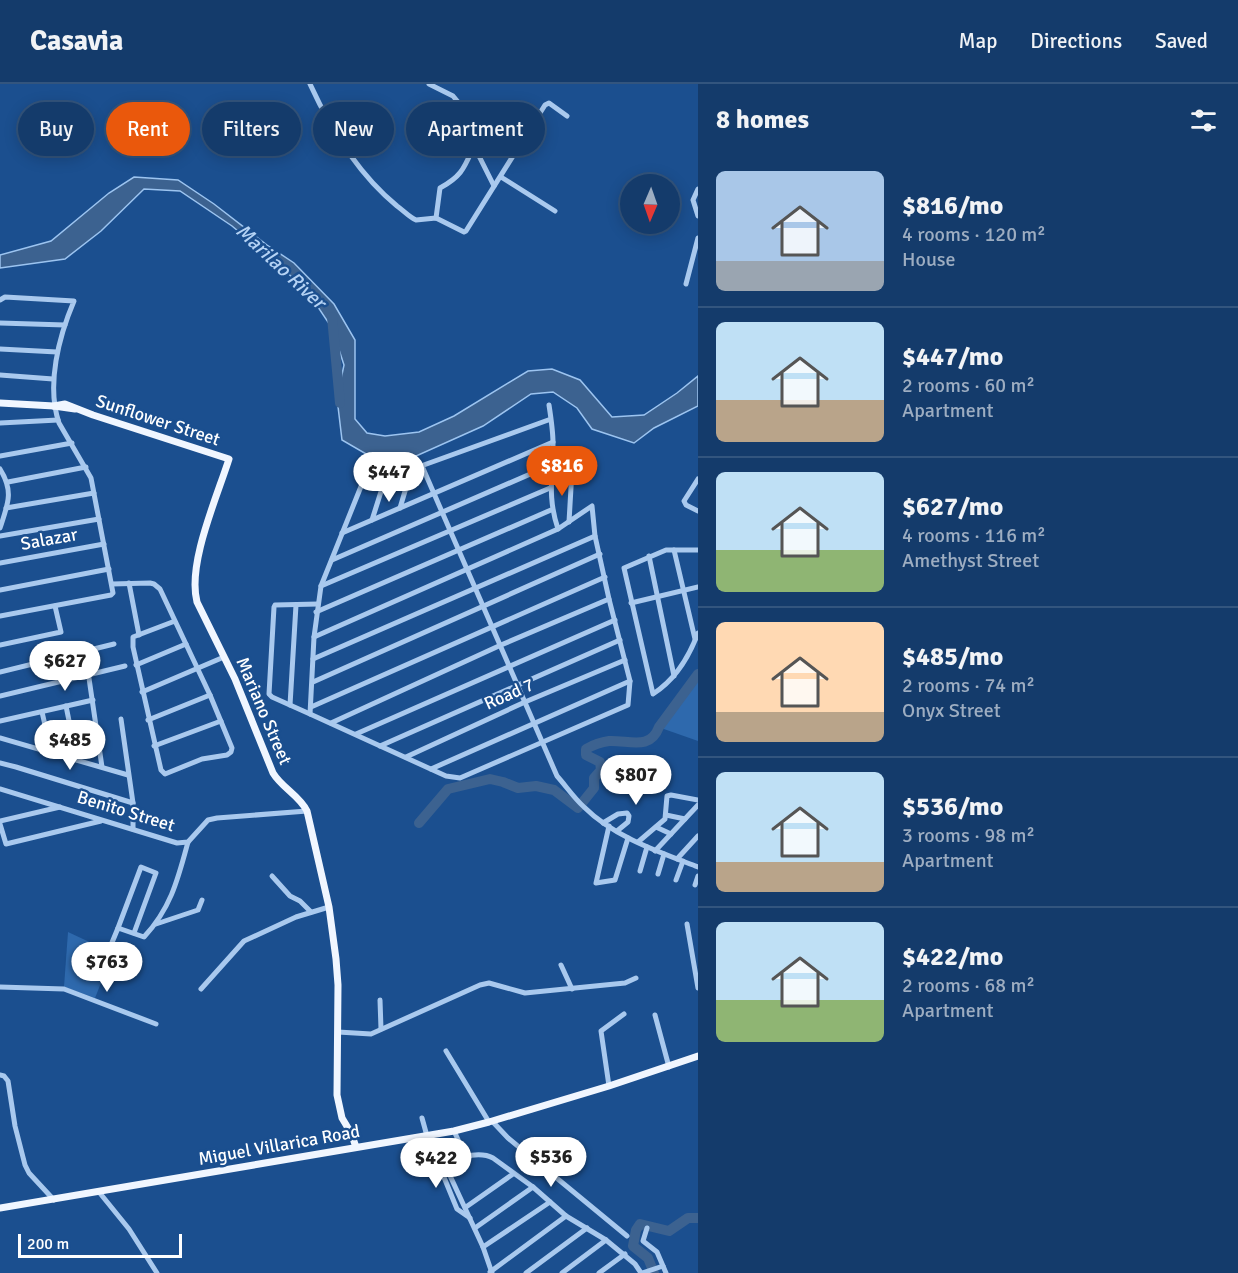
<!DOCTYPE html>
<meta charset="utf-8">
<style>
:root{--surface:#143b6b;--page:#1d4271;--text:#f1f3f6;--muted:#9dadc1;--line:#33557e;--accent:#ea580c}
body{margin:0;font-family:Signika,sans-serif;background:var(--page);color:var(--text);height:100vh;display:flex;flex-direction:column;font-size:22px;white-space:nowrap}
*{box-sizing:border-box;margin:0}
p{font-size:20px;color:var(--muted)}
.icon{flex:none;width:33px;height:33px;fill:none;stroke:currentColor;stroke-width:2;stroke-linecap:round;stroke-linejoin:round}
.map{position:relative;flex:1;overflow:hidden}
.side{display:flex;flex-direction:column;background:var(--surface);width:540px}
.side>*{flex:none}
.top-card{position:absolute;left:18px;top:18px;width:570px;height:54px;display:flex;gap:12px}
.needle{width:39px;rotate:182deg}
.fabs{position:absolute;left:620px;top:90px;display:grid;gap:12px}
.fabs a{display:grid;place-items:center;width:60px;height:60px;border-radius:50%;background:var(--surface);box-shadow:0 3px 15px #0003,0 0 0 2px var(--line);font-size:30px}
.scale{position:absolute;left:18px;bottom:15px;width:164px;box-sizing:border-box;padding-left:6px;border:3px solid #fff;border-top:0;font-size:16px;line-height:21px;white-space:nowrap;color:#fff;-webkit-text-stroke:4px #1b4f8f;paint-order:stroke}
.price{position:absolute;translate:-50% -51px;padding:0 14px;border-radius:21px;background:#fff;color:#222;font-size:20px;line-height:39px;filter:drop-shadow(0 2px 3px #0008)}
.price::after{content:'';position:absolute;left:50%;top:36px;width:18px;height:14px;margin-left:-9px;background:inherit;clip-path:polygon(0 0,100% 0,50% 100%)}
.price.active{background:var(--accent);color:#fff}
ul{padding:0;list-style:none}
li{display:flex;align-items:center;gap:18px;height:150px;padding:0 18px}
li+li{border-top:2px solid var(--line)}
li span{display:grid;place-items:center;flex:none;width:168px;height:120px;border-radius:9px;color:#555}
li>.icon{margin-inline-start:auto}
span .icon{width:72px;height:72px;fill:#fffc;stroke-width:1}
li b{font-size:26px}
h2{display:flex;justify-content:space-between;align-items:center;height:72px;padding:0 18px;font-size:26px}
.pill{padding:0 21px;border-radius:27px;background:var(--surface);box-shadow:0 3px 15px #0003,0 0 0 2px var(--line);font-size:21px;line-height:54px}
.pill.active{background:var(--accent);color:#fff}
header{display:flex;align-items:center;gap:36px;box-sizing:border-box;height:84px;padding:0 30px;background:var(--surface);border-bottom:2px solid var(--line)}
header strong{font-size:28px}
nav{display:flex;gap:33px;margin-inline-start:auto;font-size:21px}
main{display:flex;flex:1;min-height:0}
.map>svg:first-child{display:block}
.green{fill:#2e69ad}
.water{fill:#3c6290;stroke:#9cc4f0;stroke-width:1.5}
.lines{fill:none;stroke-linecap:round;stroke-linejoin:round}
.river{stroke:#3c6290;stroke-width:10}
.minor{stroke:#a9c9ee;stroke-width:5}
.major{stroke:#f0f6ff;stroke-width:7}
.labels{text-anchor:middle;stroke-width:5;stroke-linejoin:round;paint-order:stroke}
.street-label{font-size:18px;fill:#fff;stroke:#1b4f8f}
.water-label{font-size:20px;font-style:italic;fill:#b5d3f5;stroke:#1b4f8f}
</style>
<header>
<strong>Casavia</strong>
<nav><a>Map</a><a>Directions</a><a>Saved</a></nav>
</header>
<main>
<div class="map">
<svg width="698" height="1189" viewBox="0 0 698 1189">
<rect width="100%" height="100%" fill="#1b4f8f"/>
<g class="green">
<path d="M698 593V657L661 644Z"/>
<path d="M68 848 113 869 95 914 64 903Z"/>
</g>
<path class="water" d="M134 93 178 96 214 120 267 161 294 179 334 220 355 256V335L367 349 385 352 419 348 454 332 528 287 552 285 580 296 612 333 644 331 677 309 698 292V322L654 344 634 359 592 345 577 324 553 308 531 310 483 342 405 377 373 374 342 356 337 314 344 281 332 244 308 208 281 183 232 142 180 107 144 105 101 147 65 175 0 184V171L51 157 109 109Z"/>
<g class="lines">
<g class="river">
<path d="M332 233 340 319"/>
<path d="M419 739 448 705 490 695 503 698 518 704 536 702 554 706 578 724 594 704V694L601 686 600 678 586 671V665C593 661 601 658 609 657 629 656 650 667 659 643L698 590"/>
<path d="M654 1189 648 1174 633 1162 636 1146 640 1140 669 1147 688 1134H698"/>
</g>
<g class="minor">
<path d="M310 0C331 46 358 90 397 122 404 127 409 133 416 136L436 134 464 148 466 147 545 21 549 19 567 32"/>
<path d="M429 0 453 12 468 30 474 62 494 102"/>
<path d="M501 93 555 127"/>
<path d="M698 105 693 116 698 132"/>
<path d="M436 134 440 104C462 92 464 84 474 62"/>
<path d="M686 200 698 154"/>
<path d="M0 216 5 213 74 217C59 252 46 301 59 339L91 394 113 509 111 511 0 532"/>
<path d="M0 239 65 241"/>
<path d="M0 265 57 268"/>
<path d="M0 291 53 295"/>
<path d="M549 321C551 334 553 347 553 359 553 393 547 412 558 445L592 422 595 452 609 515 630 597 628 621 460 694 446 692 310 630 314 553 321 502 366 390 385 395 551 335"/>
<path d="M0 339 58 336"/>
<path d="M0 372 72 359"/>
<path d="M422 382 557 692C566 702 574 714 584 723 614 753 659 768 698 783"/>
<path d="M0 385C14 407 8 420 0 444"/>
<path d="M698 395 684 417 686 421 698 427"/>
<path d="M8 398 86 383"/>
<path d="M6 424 94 409"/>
<path d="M400 424 411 387"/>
<path d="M372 436 385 395"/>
<path d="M569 438 573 369"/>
<path d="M342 449 553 358"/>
<path d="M0 452 99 435"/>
<path d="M674 466 695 555"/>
<path d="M698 466H666L624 484 653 610C675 596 689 573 698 549"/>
<path d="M649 472 674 592"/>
<path d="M332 476 551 381"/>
<path d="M0 479 104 460"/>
<path d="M129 499 139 551"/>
<path d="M112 500 150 499 154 500 160 505 210 611 232 664 231 668 227 671 202 675 165 690 161 686 133 563V553L175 537"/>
<path d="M321 502 550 404"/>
<path d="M0 506 109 485"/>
<path d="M631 519 698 503"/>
<path d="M316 528 551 426"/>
<path d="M314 553 558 445"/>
<path d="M0 561 61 548 55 522"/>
<path d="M85 567 102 683"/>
<path d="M313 575 595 452"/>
<path d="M136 581 186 560"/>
<path d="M0 588 114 560"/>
<path d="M313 598 600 470"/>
<path d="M142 608 224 573"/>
<path d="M0 612 125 582"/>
<path d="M290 621 296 521"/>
<path d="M66 622 77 676"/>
<path d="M311 623 605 493"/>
<path d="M42 628 51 667"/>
<path d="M310 630 272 613 269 610 274 523 275 521 318 520"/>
<path d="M121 635 133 719V745"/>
<path d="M148 636 210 611"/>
<path d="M0 637 93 616"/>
<path d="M331 639 501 561 609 515"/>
<path d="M356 650 615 536"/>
<path d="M0 654 128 691"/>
<path d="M154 662 221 637"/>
<path d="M380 662 620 556"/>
<path d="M406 673 525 618 625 576"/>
<path d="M0 679 16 683 133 719"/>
<path d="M431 685 630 597"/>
<path d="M0 705 177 759 188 758 208 736 217 734 307 727"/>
<path d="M666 731 685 735"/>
<path d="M0 737 60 723"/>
<path d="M603 739 618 730 627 729 629 732 628 738 617 747"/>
<path d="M0 740 6 760 101 737"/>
<path d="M609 742 596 799 615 796 628 754"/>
<path d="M656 743 671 750"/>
<path d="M638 758 665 735 667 712 671 711 698 716"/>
<path d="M655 767 698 721"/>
<path d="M677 775 698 752"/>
<path d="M640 787 647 763"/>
<path d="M658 790 664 770"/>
<path d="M272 792 290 812 300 817 311 828"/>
<path d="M676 796 683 777"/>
<path d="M695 801 698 792"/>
<path d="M156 840 198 826 202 816"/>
<path d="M687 840 698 904"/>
<path d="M118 844 141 783 156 789 134 849"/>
<path d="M123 867 111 861 118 844 144 853C171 824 178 795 188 758"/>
<path d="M561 881 572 905"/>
<path d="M0 903 64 905 156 940"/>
<path d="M201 905 244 857 296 833 329 823"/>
<path d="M380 916 381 945"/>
<path d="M655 931 669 983"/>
<path d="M338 948 371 950 480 901 489 899 525 909 625 899 636 894"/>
<path d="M446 967 489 1038"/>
<path d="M0 991 4 992 8 997 15 1042 25 1081 29 1089 54 1116"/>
<path d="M609 1002 601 947 624 930"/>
<path d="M422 1034 427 1052 457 1125 470 1134"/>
<path d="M492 1037 508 1054 627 1152"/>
<path d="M454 1047 466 1073"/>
<path d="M99 1108 129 1145 157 1189"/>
<path d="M466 1123 513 1090"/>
<path d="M475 1144 533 1103"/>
<path d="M647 1144 643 1157 657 1168 666 1189"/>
<path d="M483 1163 550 1118"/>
<path d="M490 1188 566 1132"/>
<path d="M492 1189 483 1163 446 1083 447 1078C460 1073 480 1067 493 1074L533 1103 566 1132 606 1156 635 1180 641 1189"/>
<path d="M526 1189 587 1144"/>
<path d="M562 1189 606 1156"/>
<path d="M599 1189 625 1170"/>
<path d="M642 1189 663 1182"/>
</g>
<g class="major">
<path d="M0 319 54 322 75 325"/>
<path d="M54 322 65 320 93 331 229 375C217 413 187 480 197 518L235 595 273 689C282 704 299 711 307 727L329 823 336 875 338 901 337 1011 342 1034 351 1049 356 1063"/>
<path d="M0 1124 454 1047 489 1038 609 1002 698 972"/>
</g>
</g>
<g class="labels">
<g class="street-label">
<text transform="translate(158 336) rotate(18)" y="6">Sunflower Street</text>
<text transform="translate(49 455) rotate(-10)" y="6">Salazar</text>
<text transform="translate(509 610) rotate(-24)" y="6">Road 7</text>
<text transform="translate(264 627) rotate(67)" y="6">Mariano Street</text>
<text transform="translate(126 727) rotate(17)" y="6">Benito Street</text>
<text transform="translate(279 1061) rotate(-10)" y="6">Miguel Villarica Road</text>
</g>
<g class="water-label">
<text transform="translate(281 182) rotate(43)" y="7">Marilao River</text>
</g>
</g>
</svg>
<div class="fabs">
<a><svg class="needle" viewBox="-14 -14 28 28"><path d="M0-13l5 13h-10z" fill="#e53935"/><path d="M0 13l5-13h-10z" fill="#9dadc1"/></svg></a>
</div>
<div class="scale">200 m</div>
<b class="price active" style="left:562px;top:413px">$816</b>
<b class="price" style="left:389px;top:419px">$447</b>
<b class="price" style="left:65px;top:608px">$627</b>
<b class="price" style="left:70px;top:687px">$485</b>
<b class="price" style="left:636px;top:722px">$807</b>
<b class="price" style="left:107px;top:909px">$763</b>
<b class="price" style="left:551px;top:1104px">$536</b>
<b class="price" style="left:436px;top:1105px">$422</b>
<div class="top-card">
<a class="pill">Buy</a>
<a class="pill active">Rent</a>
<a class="pill">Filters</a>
<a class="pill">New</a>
<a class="pill">Apartment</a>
</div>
</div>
<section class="side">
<h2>8 homes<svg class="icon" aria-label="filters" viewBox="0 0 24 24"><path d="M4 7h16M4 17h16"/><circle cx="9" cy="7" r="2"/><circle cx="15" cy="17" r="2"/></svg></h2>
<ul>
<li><span style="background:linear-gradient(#a9c7e8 75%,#9aa5b1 0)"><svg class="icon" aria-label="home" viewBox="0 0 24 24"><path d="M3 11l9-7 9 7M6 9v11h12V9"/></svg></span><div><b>$816/mo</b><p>4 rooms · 120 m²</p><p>House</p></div></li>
<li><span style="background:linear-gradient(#bfe0f5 65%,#b9a48a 0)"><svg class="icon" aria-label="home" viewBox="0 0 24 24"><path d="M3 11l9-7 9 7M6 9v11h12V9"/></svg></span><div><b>$447/mo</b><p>2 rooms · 60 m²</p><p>Apartment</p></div></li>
<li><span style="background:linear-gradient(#bfe0f5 65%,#8fb573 0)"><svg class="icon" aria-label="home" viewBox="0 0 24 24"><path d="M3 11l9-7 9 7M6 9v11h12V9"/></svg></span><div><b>$627/mo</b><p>4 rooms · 116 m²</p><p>Amethyst Street</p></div></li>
<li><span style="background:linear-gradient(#ffd9b3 75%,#b9a48a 0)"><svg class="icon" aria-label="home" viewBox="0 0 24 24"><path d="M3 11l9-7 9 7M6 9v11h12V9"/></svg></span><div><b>$485/mo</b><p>2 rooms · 74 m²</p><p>Onyx Street</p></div></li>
<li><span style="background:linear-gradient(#bfe0f5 75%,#b9a48a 0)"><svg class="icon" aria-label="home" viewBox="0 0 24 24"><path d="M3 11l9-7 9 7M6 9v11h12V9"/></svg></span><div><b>$536/mo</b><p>3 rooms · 98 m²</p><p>Apartment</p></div></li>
<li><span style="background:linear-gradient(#bfe0f5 65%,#8fb573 0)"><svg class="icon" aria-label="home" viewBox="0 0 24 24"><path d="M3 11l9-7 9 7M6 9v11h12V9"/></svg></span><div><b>$422/mo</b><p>2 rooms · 68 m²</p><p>Apartment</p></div></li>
</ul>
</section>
</main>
